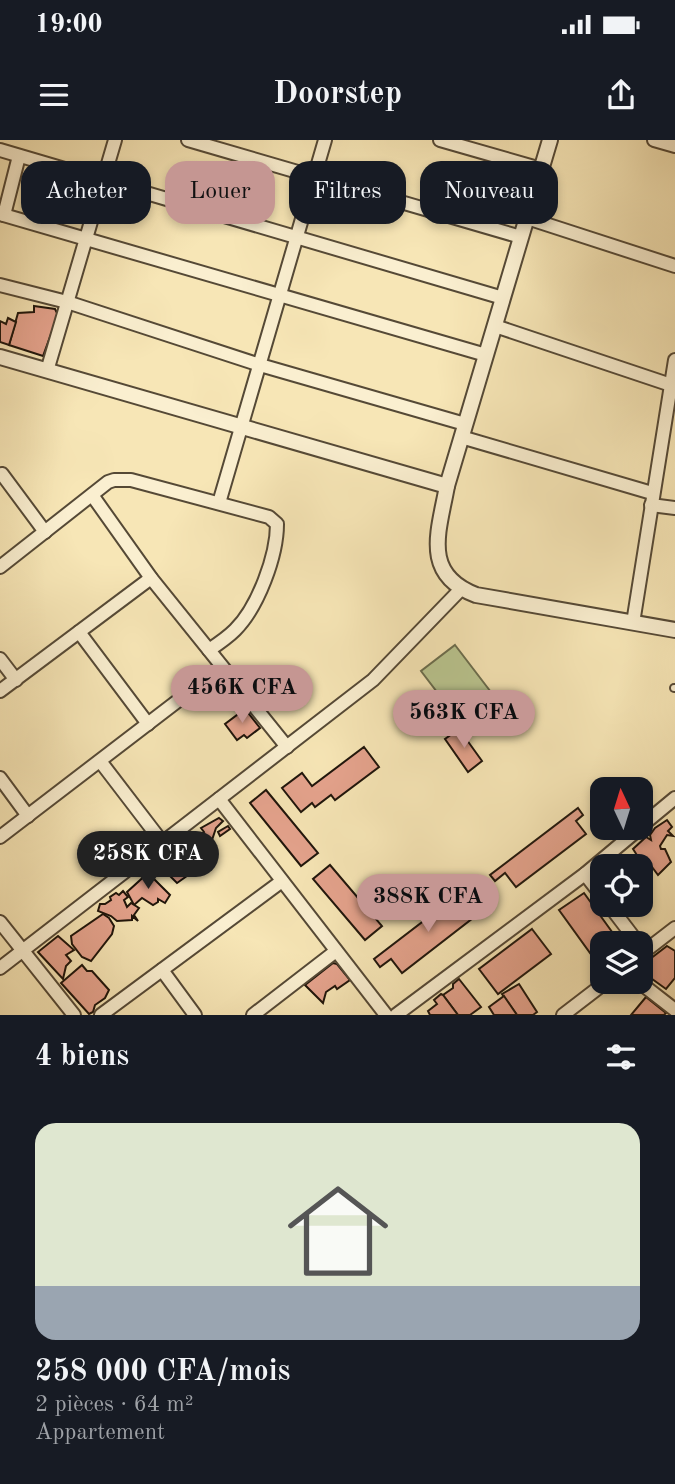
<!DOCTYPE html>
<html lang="fr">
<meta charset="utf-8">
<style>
:root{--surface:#171b24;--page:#242831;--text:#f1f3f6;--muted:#9ea1a6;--accent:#c59692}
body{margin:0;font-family:"Old Standard TT",serif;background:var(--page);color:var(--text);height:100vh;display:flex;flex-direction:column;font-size:26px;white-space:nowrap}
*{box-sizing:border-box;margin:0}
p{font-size:23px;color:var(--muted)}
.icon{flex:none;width:38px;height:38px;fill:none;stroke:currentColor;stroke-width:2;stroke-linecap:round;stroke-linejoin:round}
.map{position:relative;height:875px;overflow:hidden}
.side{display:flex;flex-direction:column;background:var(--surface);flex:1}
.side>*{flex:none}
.banner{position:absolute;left:21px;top:21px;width:634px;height:63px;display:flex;gap:14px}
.needle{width:46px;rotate:356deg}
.buttons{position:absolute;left:590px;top:637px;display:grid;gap:14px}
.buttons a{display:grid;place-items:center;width:63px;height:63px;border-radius:14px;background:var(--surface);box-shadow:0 4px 10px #0003;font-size:35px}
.price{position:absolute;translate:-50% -60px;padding:0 16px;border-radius:24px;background:var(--accent);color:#111;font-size:23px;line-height:46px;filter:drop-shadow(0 2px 4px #0008)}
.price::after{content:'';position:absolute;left:50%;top:42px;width:21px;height:16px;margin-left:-10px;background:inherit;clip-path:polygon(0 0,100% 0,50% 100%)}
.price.active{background:#222;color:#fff}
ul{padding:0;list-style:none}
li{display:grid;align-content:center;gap:14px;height:371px;padding:0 35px}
li span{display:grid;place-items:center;height:217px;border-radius:21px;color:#555}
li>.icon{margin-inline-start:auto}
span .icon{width:126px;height:126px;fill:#fffc;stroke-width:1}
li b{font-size:30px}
h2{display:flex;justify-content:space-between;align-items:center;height:84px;padding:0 35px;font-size:30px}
.pill{padding:0 24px;border-radius:21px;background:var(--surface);box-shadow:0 4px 10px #0003;font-size:24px;line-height:63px}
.pill.active{background:var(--accent);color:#111}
.status{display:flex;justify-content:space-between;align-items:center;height:49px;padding:0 35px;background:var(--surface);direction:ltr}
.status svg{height:19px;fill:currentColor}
header{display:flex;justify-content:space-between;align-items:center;height:91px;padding:0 35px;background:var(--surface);font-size:32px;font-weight:600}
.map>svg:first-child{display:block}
.green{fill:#bac690;stroke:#6c6e4e;stroke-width:2}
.building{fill:#e5a38d;stroke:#1f150b;stroke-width:2}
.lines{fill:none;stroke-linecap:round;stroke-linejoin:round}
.service-casing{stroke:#554936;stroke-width:10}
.minor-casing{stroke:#554936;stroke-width:16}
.tertiary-casing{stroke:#554936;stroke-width:18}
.service{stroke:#faefd0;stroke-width:6}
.minor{stroke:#faefd0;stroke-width:12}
.tertiary{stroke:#faefd0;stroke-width:14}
</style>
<div class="status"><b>19:00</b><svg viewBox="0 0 49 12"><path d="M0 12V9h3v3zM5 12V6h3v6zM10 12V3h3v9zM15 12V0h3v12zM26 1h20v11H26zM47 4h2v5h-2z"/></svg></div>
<header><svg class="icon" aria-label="menu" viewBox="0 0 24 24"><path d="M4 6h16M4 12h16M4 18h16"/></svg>Doorstep<svg class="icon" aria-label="share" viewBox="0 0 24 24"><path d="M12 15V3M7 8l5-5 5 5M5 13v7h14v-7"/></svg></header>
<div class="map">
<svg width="675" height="875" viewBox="0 0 675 875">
<rect width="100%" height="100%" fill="#f7e6b6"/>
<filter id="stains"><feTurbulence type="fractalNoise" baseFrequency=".00286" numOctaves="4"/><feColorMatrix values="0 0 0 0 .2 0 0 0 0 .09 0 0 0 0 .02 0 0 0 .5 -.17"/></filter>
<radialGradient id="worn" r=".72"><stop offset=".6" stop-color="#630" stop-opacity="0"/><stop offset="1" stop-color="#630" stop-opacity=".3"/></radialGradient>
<path class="green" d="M455 505 497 560 463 586 421 531Z"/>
<g class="building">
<path d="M34 166 55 169 58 175 43 216 9 205 18 173 34 172Z"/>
<path d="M8 178 16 182 9 205 0 202V181L6 184Z"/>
<path d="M245 569 260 588 247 598 244 595 237 600 225 584Z"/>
<path d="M459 589 482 621 468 632 445 599Z"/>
<path d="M364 607 379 627 335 660 331 655 315 667 312 663 301 672 282 648 302 633 312 646Z"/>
<path d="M266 650 318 713 301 726 250 663Z"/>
<path d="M578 668 583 675 576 681 586 694 516 747 505 733 495 741 490 735Z"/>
<path d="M219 678 223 681 216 688 212 700 207 702 204 700 200 709 192 701 204 692 201 688Z"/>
<path d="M667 680 672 687 668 691 673 696 667 695 660 706 661 709H665L671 722 658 735 649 723H642L633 709 646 697 651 700 650 695 655 688Z"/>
<path d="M228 686 230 689 220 696 218 692Z"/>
<path d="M197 707 208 721 177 743 171 737 174 734 172 731 181 725 176 719 189 709 190 713Z"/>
<path d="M330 725 382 786 365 800 313 739Z"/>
<path d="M148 733 170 755 165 763 158 759V762L153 765 142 758 134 765 127 752Z"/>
<path d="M464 750 471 759 463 765 473 778 402 833 391 819 380 827 374 819Z"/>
<path d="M123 751 128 757 124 760 127 767 131 763 139 768 134 775 138 781 132 776V780L117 781 111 776 98 771 100 764H105L111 760 110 757 116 753 119 755Z"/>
<path d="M584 753 620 803H602V821L598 824 559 770Z"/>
<path d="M103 774 109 778 114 786 112 794 91 821 82 817 72 804 71 796Z"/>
<path d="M532 789 551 814 498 854 479 829Z"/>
<path d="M58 796 74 810 66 815 71 821 66 826 63 839 38 812Z"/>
<path d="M667 806 675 811V838L666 849 648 836 650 819Z"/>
<path d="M333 823 337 824 350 840 337 849 335 846 326 852 323 863 305 845Z"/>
<path d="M82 825 87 831H92L109 850 105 858 95 865 93 872 89 874 61 843Z"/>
<path d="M459 839 481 867 470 875H458L443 855 453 848V844Z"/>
<path d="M519 844 537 872 533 875H517L502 854Z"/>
<path d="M441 854 443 855 458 875H430L428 871 437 864 434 860Z"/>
<path d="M504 856 517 875H494L489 867Z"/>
<path d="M646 857 666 873 664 875H631Z"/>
</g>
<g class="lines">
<defs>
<path id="service" d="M674 548H675"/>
<g id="minor">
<path d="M188 0 521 97"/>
<path d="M440 0 541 29"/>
<path d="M654 0 675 6"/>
<path d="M0 10 503 158"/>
<path d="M0 74 486 215"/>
<path d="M4 75 19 16"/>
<path d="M527 78 675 126"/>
<path d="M0 145 67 162 260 225 465 284"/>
<path d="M495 186 671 245"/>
<path d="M47 231 115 0"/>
<path d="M461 297 652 353"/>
<path d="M2 334 45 392"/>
<path d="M92 355 151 438 287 607"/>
<path d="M219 363 325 0"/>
<path d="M651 365 675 368"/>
<path d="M0 427 108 342 114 340H131L269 377 277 384C277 416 258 467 235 490 228 497 218 504 209 510"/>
<path d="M633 483 675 220"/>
<path d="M79 492 148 584"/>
<path d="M0 519 16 540"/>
<path d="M0 551 151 438"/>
<path d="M100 621 162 702"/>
<path d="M0 638 28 676"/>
<path d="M219 659 386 875"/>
<path d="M640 687 675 658"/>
<path d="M0 697 222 527"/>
<path d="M585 734 602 756"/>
<path d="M609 765 638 803"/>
<path d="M0 782 74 875"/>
<path d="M640 815 675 788"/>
<path d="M0 828 373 540 461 449"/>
<path d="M162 830 195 875"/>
<path d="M639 842 675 870"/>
<path d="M101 875 282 741"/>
<path d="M253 875 336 811"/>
<path d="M396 875 585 734 640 688"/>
<path d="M563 875 606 842"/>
</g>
<g id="tertiary">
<path d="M550 0 447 346C439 391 421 434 476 455L675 490"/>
<path d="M0 217 447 346"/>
</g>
</defs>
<use href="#service" class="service-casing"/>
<use href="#minor" class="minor-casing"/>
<use href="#tertiary" class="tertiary-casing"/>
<use href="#service" class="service"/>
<use href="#minor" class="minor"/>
<use href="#tertiary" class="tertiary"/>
</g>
<rect width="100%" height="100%" filter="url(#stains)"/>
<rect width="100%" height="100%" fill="url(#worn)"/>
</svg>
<div class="buttons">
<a><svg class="needle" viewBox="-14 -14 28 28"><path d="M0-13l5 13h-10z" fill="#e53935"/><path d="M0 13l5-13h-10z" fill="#9ea1a6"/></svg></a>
<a><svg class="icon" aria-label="locate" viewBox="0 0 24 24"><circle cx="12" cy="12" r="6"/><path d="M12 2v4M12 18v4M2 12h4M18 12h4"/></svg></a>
<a><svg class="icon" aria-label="layers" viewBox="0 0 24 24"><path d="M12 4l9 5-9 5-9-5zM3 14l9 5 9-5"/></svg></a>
</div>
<b class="price" style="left:242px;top:585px">456K CFA</b>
<b class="price" style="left:464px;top:610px">563K CFA</b>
<b class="price active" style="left:148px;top:751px">258K CFA</b>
<b class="price" style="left:428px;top:794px">388K CFA</b>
<div class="banner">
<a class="pill">Acheter</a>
<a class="pill active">Louer</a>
<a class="pill">Filtres</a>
<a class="pill">Nouveau</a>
</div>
</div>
<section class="side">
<h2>4 biens<svg class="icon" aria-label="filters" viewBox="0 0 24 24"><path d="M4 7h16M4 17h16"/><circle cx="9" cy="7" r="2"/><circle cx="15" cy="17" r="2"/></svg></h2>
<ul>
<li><span style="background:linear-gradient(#dfe7d0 75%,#9aa5b1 0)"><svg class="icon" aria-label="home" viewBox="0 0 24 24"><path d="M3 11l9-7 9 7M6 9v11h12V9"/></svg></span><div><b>258 000 CFA/mois</b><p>2 pièces · 64 m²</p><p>Appartement</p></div></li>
</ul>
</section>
